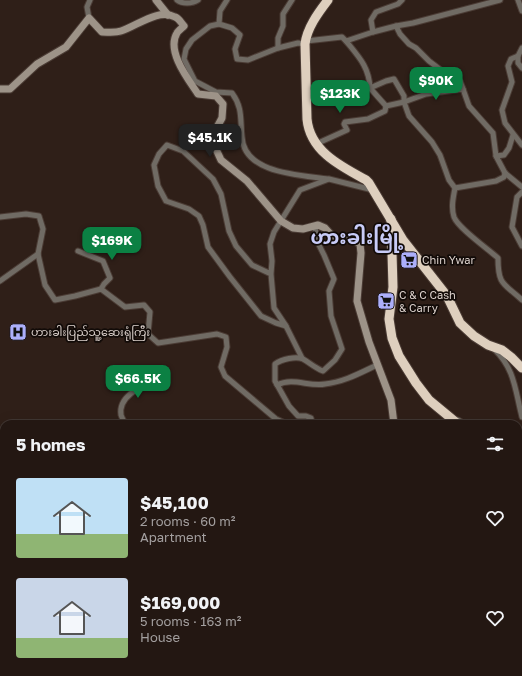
<!DOCTYPE html>
<meta charset="utf-8">
<style>
:root{--surface:#231712;--page:#2b201b;--text:#f1f3f6;--muted:#a39f9f;--line:#403632;--accent:#0b8043}
body{margin:0;font-family:"Golos Text","Noto Sans Myanmar",sans-serif;background:var(--page);color:var(--text);height:100vh;display:flex;flex-direction:column;font-size:15px;white-space:nowrap}
*{box-sizing:border-box;margin:0}
p{font-size:13px;color:var(--muted)}
.icon{flex:none;width:22px;height:22px;fill:none;stroke:currentColor;stroke-width:2;stroke-linecap:round;stroke-linejoin:round}
.map{position:relative;flex:1;overflow:hidden}
.panel{position:absolute;left:0px;top:420px;width:522px;height:256px;display:flex;flex-direction:column;background:var(--surface);border-radius:12px 12px 0 0;box-shadow:0 4px 16px #0002,0 0 0 1px var(--line)}
.panel>*{flex:none}
.price{position:absolute;translate:-50% -34px;padding:0 9px;border-radius:8px;background:var(--accent);color:#fff;font-size:13px;line-height:26px;filter:drop-shadow(0 1px 2px #0008)}
.price::after{content:'';position:absolute;left:50%;top:24px;width:12px;height:9px;margin-left:-6px;background:inherit;clip-path:polygon(0 0,100% 0,50% 100%)}
.price.active{background:#222;color:#fff}
ul{padding:0;list-style:none}
li{display:flex;align-items:center;gap:12px;height:100px;padding:0 16px}
li span{display:grid;place-items:center;flex:none;width:112px;height:80px;border-radius:4px;color:#555}
li>.icon{margin-inline-start:auto}
span .icon{width:48px;height:48px;fill:#fffc;stroke-width:1}
li b{font-size:17px}
h2{display:flex;justify-content:space-between;align-items:center;height:48px;padding:0 16px;font-size:17px}
.map>svg:first-child{display:block}
.lines{fill:none;stroke-linecap:round;stroke-linejoin:round}
.street-casing{stroke:#4b3c35;stroke-width:7}
.secondary-casing{stroke:#4b3c35;stroke-width:9}
.highway-casing{stroke:#4b3c35;stroke-width:11}
.street{stroke:#706b64;stroke-width:5}
.secondary{stroke:#9d9388;stroke-width:7}
.highway{stroke:#decfbe;stroke-width:9}
.labels{text-anchor:middle;stroke-width:3.5;stroke-linejoin:round;paint-order:stroke}
.poi-label{font-size:11px;fill:#ddd2cd;stroke:#120b08;text-anchor:start}
.town-label{font-size:19px;font-weight:bold;fill:#c8cbf7;stroke:#120b08}
</style>
<div class="map">
<svg width="522" height="676" viewBox="0 0 522 676">
<rect width="100%" height="100%" fill="#2f1f18"/>
<g class="lines">
<defs>
<g id="street">
<path d="M177 0C182 4 192 4 198 0"/>
<path d="M227 0 220 11 219 24 232 28 240 35 235 49 237 59 248 60 278 48 298 43 305 44"/>
<path d="M500 0 413 23 396 26 373 32 346 41C359 57 369 67 370 88L386 81 394 79 404 96V102L409 116 432 142 440 155 449 180 455 188C453 198 451 208 454 217 458 228 488 249 498 258 498 286 504 283 522 300"/>
<path d="M518 0 522 11"/>
<path d="M89 18 87 7 90 0"/>
<path d="M219 24 210 26 192 40 186 49 184 59 195 81 216 92 232 93C243 108 240 119 242 137 244 174 301 175 328 179"/>
<path d="M396 26 400 34 409 44 416 48 429 61 450 77 460 81 463 89"/>
<path d="M373 32 371 20 376 12 398 4 402 0"/>
<path d="M306 41 342 37 346 41"/>
<path d="M278 48V38L283 26V14L292 0"/>
<path d="M522 48 518 56 511 59 508 66 512 82 502 110 505 123 522 145"/>
<path d="M518 56V63L522 68"/>
<path d="M306 93C327 89 348 87 370 88L386 106 404 102 426 94 463 89 469 106 493 133 496 156 505 173 522 187"/>
<path d="M316 144 347 130 344 124 345 122 368 119 385 111 386 106"/>
<path d="M496 156 504 155 509 148 513 135"/>
<path d="M455 188 496 181 504 177 505 173"/>
<path d="M522 192 517 197 512 227 522 246"/>
<path d="M0 217 26 214 39 216 43 229 38 254 45 285 55 300 75 296 101 289 125 307 144 305 150 312 148 334 158 343 217 334 226 337 227 347 221 367 225 376 276 419 287 424"/>
<path d="M78 251 103 261 110 278 104 284 101 289"/>
<path d="M271 274 252 265 236 246 229 231 221 194 213 179 183 151 167 145 159 154 154 165 158 186 166 201 189 209 199 216 203 225 208 247 230 277 261 316 276 323 286 326 274 308 271 274 272 261 270 244 274 232 300 190 329 179 373 190"/>
<path d="M0 281 38 254"/>
<path d="M286 326 302 358"/>
<path d="M494 349C515 369 515 390 522 417"/>
<path d="M277 385C293 377 309 387 325 384 344 382 360 373 377 365"/>
<path d="M456 420H458L465 424"/>
<path d="M125 424C124 421 122 418 121 415 118 395 143 386 158 379"/>
<path d="M312 424 311 418 306 416H298L289 406 275 381V364C282 359 296 356 303 359 310 363 315 368 323 371L335 360 342 349 331 316 329 291 334 279 324 255 317 241 315 226"/>
<path d="M518 510 522 513"/>
<path d="M0 633 4 635"/>
<path d="M368 676 378 672"/>
<path d="M406 676 409 672"/>
<path d="M472 676 473 672"/>
</g>
<g id="secondary">
<path d="M156 0 168 15"/>
<path d="M0 89H10L37 64 66 47 89 18 102 32C109 32 115 33 121 31 137 26 158 8 175 17 179 18 181 23 184 26 182 28 178 31 177 33 166 51 188 79 198 94L216 96 223 104 222 118 216 129 215 147 221 160 247 181 281 221 293 228 303 229 318 225 325 228 335 239H351L360 244 361 253 357 301 369 342 391 400 394 424"/>
<path d="M0 504 4 503"/>
<path d="M89 672 94 676"/>
</g>
<g id="highway">
<path d="M328 0C318 13 307 28 305 44L307 119C310 151 340 166 366 180L369 183 403 240 447 296 460 323 474 336 488 345 502 350 511 357 522 368"/>
<path d="M391 219 393 287 389 319 392 338 399 356 416 383 429 400 458 424"/>
<path d="M452 676 457 672"/>
</g>
</defs>
<use href="#street" class="street-casing"/>
<use href="#secondary" class="secondary-casing"/>
<use href="#highway" class="highway-casing"/>
<use href="#street" class="street"/>
<use href="#secondary" class="secondary"/>
<use href="#highway" class="highway"/>
</g>
<defs>
<symbol id="supermarket-square" viewBox="-11 -11 22 22"><rect x="-9" y="-9" width="18" height="18" rx="4" fill="#acaffb" stroke="#120b08"/><path d="M-6-5.5h2.5l.6 2H6L4.5 2H-2.5L-4.4-4H-6ZM-1.5 3.2a1.3 1.3 0 1 0 .1 0ZM3 3.2a1.3 1.3 0 1 0 .1 0Z" fill="#111"/></symbol>
<symbol id="hospital-square" viewBox="-11 -11 22 22"><rect x="-9" y="-9" width="18" height="18" rx="4" fill="#acaffb" stroke="#120b08"/><path d="M-5-5h3v3.5h4V-5h3V5h-3V1.5h-4V5h-3Z" fill="#111"/></symbol>
</defs>
<g fill-rule="evenodd">
<use href="#supermarket-square" x="399" y="250" width="20" height="20"/>
<use href="#supermarket-square" x="376" y="291" width="20" height="20"/>
<use href="#hospital-square" x="8" y="322" width="20" height="20"/>
</g>
<g class="labels">
<g class="poi-label">
<text x="422" y="264">Chin Ywar</text>
<text x="399" y="299">C &amp; C Cash<tspan x="399" dy="13">&amp; Carry</tspan></text>
<text x="31" y="336">ဟားခါးပြည်သူ့ဆေးရုံကြီး</text>
</g>
<g class="town-label">
<text x="357" y="244">ဟားခါးမြို့</text>
</g>
</g>
</svg>
<b class="price" style="left:436px;top:101px">$90K</b>
<b class="price" style="left:340px;top:114px">$123K</b>
<b class="price active" style="left:210px;top:158px">$45.1K</b>
<b class="price" style="left:112px;top:261px">$169K</b>
<b class="price" style="left:138px;top:399px">$66.5K</b>
<section class="panel">
<h2>5 homes<svg class="icon" aria-label="filters" viewBox="0 0 24 24"><path d="M4 7h16M4 17h16"/><circle cx="9" cy="7" r="2"/><circle cx="15" cy="17" r="2"/></svg></h2>
<ul>
<li><span style="background:linear-gradient(#bfe0f5 70%,#8fb573 0)"><svg class="icon" aria-label="home" viewBox="0 0 24 24"><path d="M3 11l9-7 9 7M6 9v11h12V9"/></svg></span><div><b>$45,100</b><p>2 rooms · 60 m²</p><p>Apartment</p></div><svg class="icon" aria-label="heart" viewBox="0 0 24 24"><path d="M12 20l-8-8c-3-5 5-10 8-4 3-6 11-1 8 4z"/></svg></li>
<li><span style="background:linear-gradient(#c9d6e8 75%,#8fb573 0)"><svg class="icon" aria-label="home" viewBox="0 0 24 24"><path d="M3 11l9-7 9 7M6 9v11h12V9"/></svg></span><div><b>$169,000</b><p>5 rooms · 163 m²</p><p>House</p></div><svg class="icon" aria-label="heart" viewBox="0 0 24 24"><path d="M12 20l-8-8c-3-5 5-10 8-4 3-6 11-1 8 4z"/></svg></li>
</ul>
</section>
</div>
